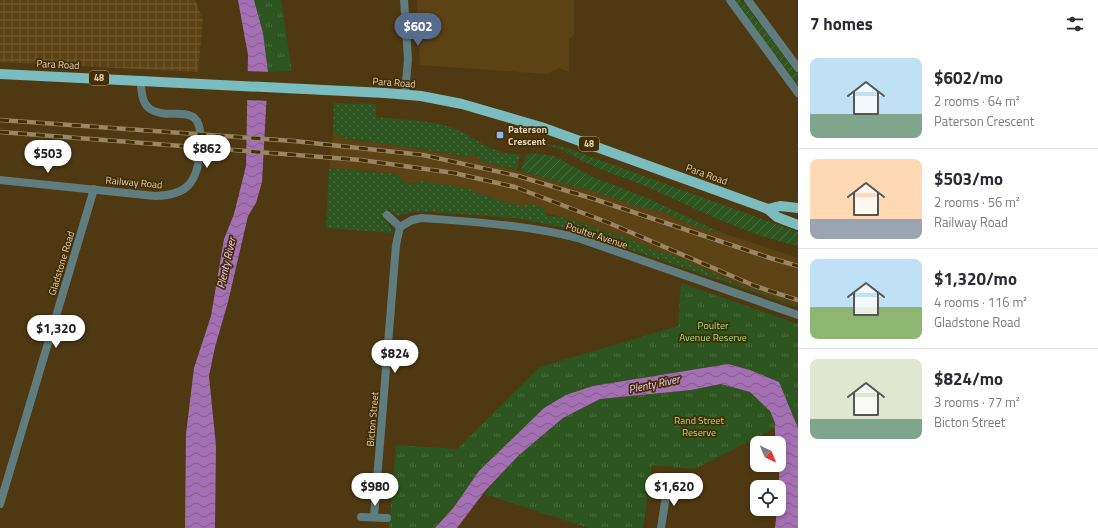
<!DOCTYPE html>
<meta charset="utf-8">
<style>
:root{--surface:#fff;--page:#f7f7f7;--text:#2b2b33;--muted:#7c7c81;--line:#e1e1e2;--accent:#576b8d}
body{margin:0;font-family:"Titillium Web",sans-serif;background:var(--page);color:var(--text);height:100vh;display:flex;flex-direction:column;font-size:15px;white-space:nowrap}
*{box-sizing:border-box;margin:0}
p{font-size:13px;color:var(--muted)}
.icon{flex:none;width:22px;height:22px;fill:none;stroke:currentColor;stroke-width:2;stroke-linecap:round;stroke-linejoin:round}
.map{position:relative;flex:1;overflow:hidden}
.sheet{display:flex;flex-direction:column;background:var(--surface);width:300px}
.sheet>*{flex:none}
.needle{width:26px;rotate:136deg}
.buttons{position:absolute;left:750px;top:436px;display:grid;gap:8px}
.buttons a{display:grid;place-items:center;width:36px;height:36px;border-radius:8px;background:var(--surface);box-shadow:0 2px 6px #0003;font-size:20px}
.price{position:absolute;translate:-50% -34px;padding:0 9px;border-radius:14px;background:#fff;color:#222;font-size:13px;line-height:26px;filter:drop-shadow(0 1px 2px #0008)}
.price::after{content:'';position:absolute;left:50%;top:24px;width:12px;height:9px;margin-left:-6px;background:inherit;clip-path:polygon(0 0,100% 0,50% 100%)}
.price.current{background:var(--accent);color:#fff}
ul{padding:0;list-style:none}
li{display:flex;align-items:center;gap:12px;height:100px;padding:0 12px}
li+li{border-top:1px solid var(--line)}
li span{display:grid;place-items:center;flex:none;width:112px;height:80px;border-radius:8px;color:#555}
li>.icon{margin-inline-start:auto}
span .icon{width:48px;height:48px;fill:#fffc;stroke-width:1}
li b{font-size:17px}
h2{display:flex;justify-content:space-between;align-items:center;height:48px;padding:0 12px;font-size:17px}
main{display:flex;flex:1;min-height:0}
.map>svg:first-child{display:block}
.built{fill:#5c4214}
.industrial{fill:url(#industrial-grid)}
.grass{fill:url(#grass-dots)}
.park{fill:url(#park-tufts)}
.garden{fill:url(#garden-furrows)}
.water{fill:url(#water-waves)}
.pier{fill:#4f3912}
.lines{fill:none;stroke-linecap:round;stroke-linejoin:round}
.street{stroke:#5f7d7e;stroke-width:8}
.primary{stroke:#7bbcbe;stroke-width:10}
.rail-casing{stroke:#998665;stroke-width:4.5}
.rail{stroke:#442e05;stroke-width:3;stroke-dasharray:9;stroke-linecap:butt}
.poi-dot{fill:#8db9fc;stroke:#442e05;stroke-width:1.5}
.labels{text-anchor:middle;stroke-width:3.5;stroke-linejoin:round;paint-order:stroke}
.shield{fill:#442e05;stroke:#b3a182;stroke-width:1}
.shield-label{font-size:9px;font-weight:bold;fill:#e2d2b8}
.street-label{font-size:10px;fill:#e2d2b8;stroke:#442e05}
.poi-label{font-size:10px;font-weight:bold;fill:#e2d2b8;stroke:#442e05;text-anchor:start}
.park-label{font-size:10px;fill:#9be284;stroke:#442e05}
.water-label{font-size:11px;font-style:italic;fill:#f2c7fe;stroke:#442e05}
</style>
<main>
<div class="map">
<svg width="798" height="528" viewBox="0 0 798 528">
<defs>
<pattern id="industrial-grid" width="8" height="8" patternUnits="userSpaceOnUse"><rect width="8" height="8" fill="#5c4214"/><path d="M0 4h8M4 0v8" fill="none" stroke="#735c34"/></pattern>
<pattern id="grass-dots" width="8" height="8" patternUnits="userSpaceOnUse"><rect width="8" height="8" fill="#2d551f"/><path d="M2 2h.1M6 6h.1" fill="none" stroke="#4b6d3d" stroke-width="1.8" stroke-linecap="round"/></pattern>
<pattern id="park-tufts" width="24" height="20" patternUnits="userSpaceOnUse"><rect width="24" height="20" fill="#2d551f"/><path d="M3 7l-1-3M5 7V3M7 7l1-3M15 17l-1-3M17 17v-4M19 17l1-3" fill="none" stroke="#4b6d3d"/></pattern>
<pattern id="garden-furrows" width="10" height="10" patternUnits="userSpaceOnUse"><rect width="10" height="10" fill="#2d551f"/><path d="M-1 1l2-2M0 10L10 0M9 11l2-2" fill="none" stroke="#4b6d3d"/></pattern>
<pattern id="water-waves" width="16" height="10" patternUnits="userSpaceOnUse"><rect width="16" height="10" fill="#a46fb3"/><path d="M0 5q4-4 8 0t8 0" fill="none" stroke="#825e88"/></pattern>
</defs>
<rect width="100%" height="100%" fill="#4f3912"/>
<g class="built">
<path d="M417 0H574V35L569 39V72L559 68 547 74 420 65Z"/>
<path d="M333 133 347 139 395 145 467 157 472 153H475L480 161 587 189 639 207 668 213 681 221 709 231 722 233 798 258V306L742 286 669 254 652 250 626 237 613 234 580 222 493 199 487 196 422 181 413 184 402 182 397 174 329 168Z"/>
</g>
<path class="industrial" d="M0 0H195L203 20 198 72 0 62Z"/>
<g class="grass">
<path d="M334 103 376 104V117C400 120 426 119 450 127 475 135 492 157 520 154L517 170 480 161 475 153H472L468 157 395 145 347 139 333 133Z"/>
<path d="M329 168 397 174 403 182 413 184 422 181 470 189C476 195 480 193 487 196 500 201 510 203 524 207L528 203 545 209 547 215 567 218 613 234 626 237 652 250 669 254 742 286 798 306V307L567 228 515 218 418 211 397 216 389 209 382 217 391 227V233L326 228Z"/>
</g>
<g class="park">
<path d="M254 0H281L292 71 268 72 263 33Z"/>
<path d="M681 283 798 324V428L779 382 750 370 728 364 593 386 544 408 514 438 435 528H389L396 445 457 449 540 367 678 326Z"/>
<path d="M721 384C730 387 740 388 748 391 760 397 775 415 775 428L695 469 652 465 643 528H589L484 494 519 455 563 418 600 399 691 390Z"/>
</g>
<g class="garden">
<path d="M735 0H742L798 75V85Z"/>
<path d="M536 142 564 147 798 232V246C747 235 701 211 654 190 635 181 615 175 595 167 572 157 564 146 536 144Z"/>
<path d="M533 153 554 156 593 177 647 198 722 233 709 231 681 221 668 213 639 207 587 189 568 185 521 171 526 154Z"/>
</g>
<g class="water">
<path d="M238 0H254L263 33 268 72 262 182 256 203 248 216 228 302 215 347 209 376 216 446 215 528H185L186 434 194 368 211 316 224 239 234 214 246 166 248 55Z"/>
<path d="M728 364 750 370 779 382 798 428V528H775L777 509H779V443H775V423L770 411 750 392 721 384 691 390 600 399 563 418 519 455 485 491 457 528H435L454 507 479 471 544 408 566 395 593 386Z"/>
</g>
<path class="pier" d="M247 71 270 72 268 101 246 100Z"/>
<g class="lines">
<g class="street">
<path d="M404 0 408 59 405 94"/>
<path d="M730 0 798 93"/>
<path d="M748 0 798 68"/>
<path d="M0 180 155 196C167 196 184 193 191 182 198 172 199 159 200 147 205 96 171 123 150 109 141 103 142 89 140 80"/>
<path d="M387 215 400 227"/>
<path d="M400 227 412 220 422 218C474 222 527 225 578 238L798 315"/>
<path d="M0 504 94 189"/>
<path d="M361 517 387 518"/>
<path d="M374 517 396 245 400 227"/>
<path d="M661 528 668 483"/>
</g>
<g class="primary">
<path d="M0 74 385 93 421 96 462 104 541 127 768 209 777 217 798 225"/>
<path d="M768 209 780 206 798 208"/>
</g>
<defs>
<g id="rail">
<path d="M0 120 294 141 423 155 518 176 594 199 770 258 798 266"/>
<path d="M0 132 361 160 454 173 515 187 609 223 755 286 798 300"/>
</g>
</defs>
<use href="#rail" class="rail-casing"/>
<use href="#rail" class="rail"/>
</g>
<rect class="poi-dot" x="496" y="131" width="8" height="8" rx="2"/>
<g class="labels">
<g class="shield">
<rect x="89" y="71" width="20" height="14" rx="3"/>
<rect x="579" y="137" width="20" height="14" rx="3"/>
</g>
<g class="shield-label">
<text x="99" y="81">48</text>
<text x="589" y="147">48</text>
</g>
<g class="street-label">
<text transform="translate(58 64) rotate(3)" y="4">Para Road</text>
<text transform="translate(394 82) rotate(4)" y="4">Para Road</text>
<text transform="translate(707 174) rotate(20)" y="4">Para Road</text>
<text transform="translate(134 182) rotate(5)" y="4">Railway Road</text>
<text transform="translate(597 235) rotate(18)" y="4">Poulter Avenue</text>
<text transform="translate(61 263) rotate(-73)" y="4">Gladstone Road</text>
<text transform="translate(372 419) rotate(-85)" y="4">Bicton Street</text>
</g>
<g class="poi-label">
<text x="508" y="133">Paterson<tspan x="508" dy="12">Crescent</tspan></text>
</g>
<g class="park-label">
<text x="713" y="329">Poulter<tspan x="713" dy="12">Avenue Reserve</tspan></text>
<text x="699" y="424">Rand Street<tspan x="699" dy="12">Reserve</tspan></text>
</g>
<g class="water-label">
<text transform="translate(226 263) rotate(-77)" y="4">Plenty River</text>
<text transform="translate(654 384) rotate(-12)" y="4">Plenty River</text>
</g>
</g>
</svg>
<div class="buttons">
<a><svg class="needle" viewBox="-14 -14 28 28"><path d="M0-13l5 13h-10z" fill="#e53935"/><path d="M0 13l5-13h-10z" fill="#7c7c81"/></svg></a>
<a><svg class="icon" aria-label="locate" viewBox="0 0 24 24"><circle cx="12" cy="12" r="6"/><path d="M12 2v4M12 18v4M2 12h4M18 12h4"/></svg></a>
</div>
<b class="price current" style="left:418px;top:47px">$602</b>
<b class="price" style="left:207px;top:169px">$862</b>
<b class="price" style="left:48px;top:174px">$503</b>
<b class="price" style="left:56px;top:349px">$1,320</b>
<b class="price" style="left:395px;top:374px">$824</b>
<b class="price" style="left:375px;top:507px">$980</b>
<b class="price" style="left:674px;top:507px">$1,620</b>
</div>
<section class="sheet">
<h2>7 homes<svg class="icon" aria-label="filters" viewBox="0 0 24 24"><path d="M4 7h16M4 17h16"/><circle cx="9" cy="7" r="2"/><circle cx="15" cy="17" r="2"/></svg></h2>
<ul>
<li><span style="background:linear-gradient(#bfe0f5 70%,#7fa58c 0)"><svg class="icon" aria-label="home" viewBox="0 0 24 24"><path d="M3 11l9-7 9 7M6 9v11h12V9"/></svg></span><div><b>$602/mo</b><p>2 rooms · 64 m²</p><p>Paterson Crescent</p></div></li>
<li><span style="background:linear-gradient(#ffd9b3 75%,#9aa5b1 0)"><svg class="icon" aria-label="home" viewBox="0 0 24 24"><path d="M3 11l9-7 9 7M6 9v11h12V9"/></svg></span><div><b>$503/mo</b><p>2 rooms · 56 m²</p><p>Railway Road</p></div></li>
<li><span style="background:linear-gradient(#bfe0f5 60%,#8fb573 0)"><svg class="icon" aria-label="home" viewBox="0 0 24 24"><path d="M3 11l9-7 9 7M6 9v11h12V9"/></svg></span><div><b>$1,320/mo</b><p>4 rooms · 116 m²</p><p>Gladstone Road</p></div></li>
<li><span style="background:linear-gradient(#dfe7d0 75%,#7fa58c 0)"><svg class="icon" aria-label="home" viewBox="0 0 24 24"><path d="M3 11l9-7 9 7M6 9v11h12V9"/></svg></span><div><b>$824/mo</b><p>3 rooms · 77 m²</p><p>Bicton Street</p></div></li>
</ul>
</section>
</main>
